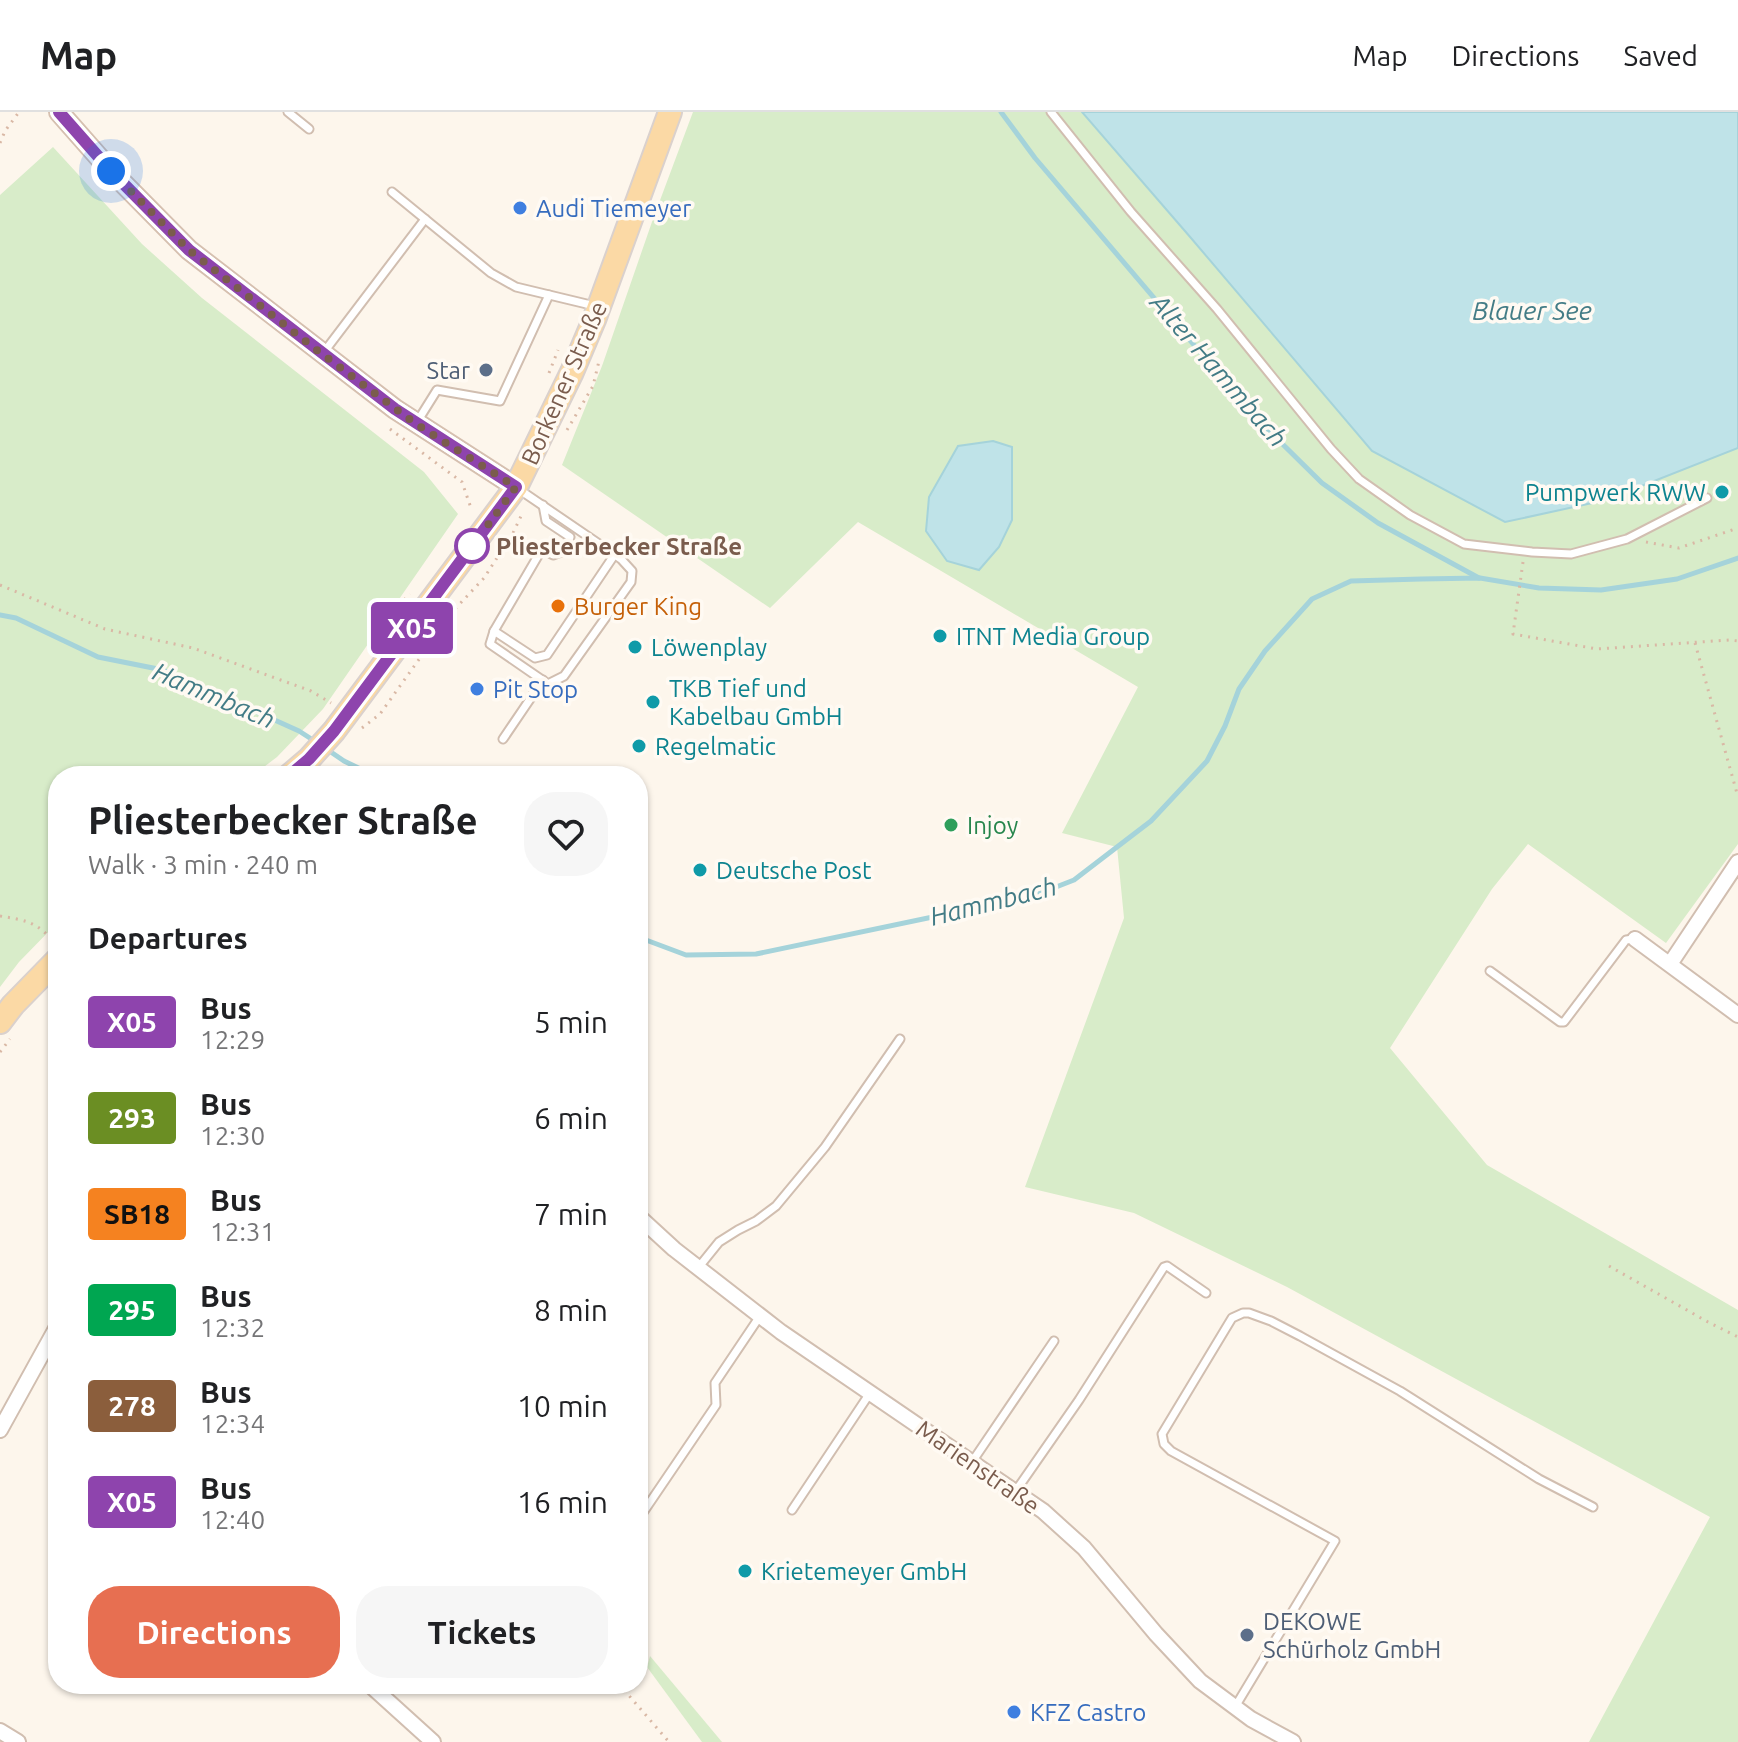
<!DOCTYPE html>
<html lang="en">
<head>
<meta charset="utf-8">
<style>
  body { margin:0; font-family:Ubuntu,sans-serif; background:#f6f6f6; color:#202124; height:100vh; display:flex; flex-direction:column; font-size:30px; white-space:nowrap }
  * { box-sizing:border-box; margin:0 }
  p { font-size:26px; color:#757577 }
  .icon { flex:none; width:44px; height:44px; fill:none; stroke:currentColor; stroke-width:2; stroke-linecap:round; stroke-linejoin:round }
  .map { position:relative; flex:1; overflow:hidden }
  .panel { position:absolute; left:48px; top:654px; width:600px; height:928px; display:flex; flex-direction:column; background:#fff; border-radius:32px; box-shadow:0 2px 6px #0004 }
  .panel>* { flex:none }
  .badge { padding:0 16px; border-radius:6px; font-size:28px; line-height:52px }
  .you { position:absolute; width:40px; height:40px; margin:-20px; border:6px solid #fff; border-radius:50%; background:#1a73e8; box-shadow:0 0 0 12px #1a73e833 }
  .map>.badge { position:absolute; translate:-50% -50%; box-shadow:0 0 0 4px #fff }
  h2 { padding:0 40px; font-size:30px; line-height:72px }
  .round { display:grid; place-items:center; flex:none; width:84px; height:84px; border-radius:32px; background:#f6f6f6 }
  .head { display:flex; align-items:center; justify-content:space-between; height:136px; padding:0 40px }
  h1 { font-size:38px; font-weight:600; line-height:60px }
  .cta { display:flex; gap:16px; margin-top:auto; padding:16px 40px }
  .cta a { flex:1; height:92px; border-radius:32px; background:#e76f51; color:#fff; font-size:32px; font-weight:600; line-height:92px; text-align:center }
  .cta a+a { background:#f6f6f6; color:#202124 }
  ul { padding:0; list-style:none }
  li { display:flex; align-items:center; gap:24px; height:96px; padding:0 40px }
  li div { flex:1 }
  li b { display:block; font-size:30px }
  li em { font-style:normal }
  li .badge { min-width:88px; font-weight:700; text-align:center }
  header { display:flex; align-items:center; gap:48px; box-sizing:border-box; height:112px; padding:0 40px; background:#fff; border-bottom:2px solid #e0e0e0 }
  header strong { font-size:38px }
  nav { display:flex; gap:44px; margin-inline-start:auto; font-size:28px }
  .map>svg:first-child { display:block }
  .green { fill:#d8ecc9 }
  .water { fill:#bfe3e8; stroke:#a5d3da; stroke-width:2 }
  .lines { fill:none; stroke-linecap:round; stroke-linejoin:round }
  .stream { stroke:#a5d3da; stroke-width:5 }
  .service-casing { stroke:#d1beb0; stroke-width:11 }
  .minor-casing { stroke:#d1beb0; stroke-width:18 }
  .secondary-casing { stroke:#d6c0b0; stroke-width:22 }
  .primary-casing { stroke:#dad1cd; stroke-width:26 }
  .path { stroke:#d9b8a5; stroke-width:3; stroke-dasharray:2 6; stroke-linecap:butt }
  .service { stroke:#fff; stroke-width:7 }
  .minor { stroke:#fff; stroke-width:14 }
  .secondary { stroke:#fff; stroke-width:18 }
  .primary { stroke:#fbd9a5; stroke-width:22 }
  .line-casing { stroke:#fff; stroke-width:18 }
  .line { stroke:#8e44ad; stroke-width:12 }
  .walk { stroke:#7a5c4d; stroke-width:8; stroke-dasharray:0 14.4 }
  .shop-dot { fill:#3f7fe0; stroke:#fffaf3; stroke-width:3 }
  .service-dot { fill:#5c6f8a; stroke:#fffaf3; stroke-width:3 }
  .culture-dot { fill:#0f9aa8; stroke:#fffaf3; stroke-width:3 }
  .stop-dot { fill:#fff; stroke:#8e44ad; stroke-width:4 }
  .food-dot { fill:#e8710a; stroke:#fffaf3; stroke-width:3 }
  .leisure-dot { fill:#2e9e5b; stroke:#fffaf3; stroke-width:3 }
  .labels { text-anchor:middle; dominant-baseline:central; stroke-width:7; stroke-linejoin:round; paint-order:stroke }
  .shop-label { font-size:24px; fill:#366cbe; stroke:#fffaf3; text-anchor:start }
  .service-label { font-size:24px; fill:#4e5e75; stroke:#fffaf3; text-anchor:end }
  .street-label { font-size:24px; fill:#7a5c4d; stroke:#fffaf3 }
  .culture-label { font-size:24px; fill:#0d838f; stroke:#fffaf3; text-anchor:start }
  .stop-label { font-size:24px; font-weight:bold; fill:#7a5c4d; stroke:#fffaf3; text-anchor:start }
  .food-label { font-size:24px; fill:#c56008; stroke:#fffaf3; text-anchor:start }
  .leisure-label { font-size:24px; fill:#27864d; stroke:#fffaf3; text-anchor:start }
  .water-label { font-size:26px; font-style:italic; fill:#437c86; stroke:#fffaf3 }
</style>
</head>
<body>
<header>
<strong>Map</strong>
<nav><a>Map</a><a>Directions</a><a>Saved</a></nav>
</header>
<div class="map">
<svg width="1738" height="1630" viewBox="0 0 1738 1630">
  <rect width="100%" height="100%" fill="#fdf6ec"/>
  <!-- green -->
  <g class="green">
    <polygon points="693,0 1082,0 1191,126 1606,388 1738,336 1738,732 1666,831 1528,732 1492,777 1390,936 1487,1053 1738,1198 1738,1630 1589,1630 1710,1405 1287,1175 1134,1101 1025,1075 1124,806 1117,735 1062,721 1138,575 858,410 770,496 562,353 602,254 653,107"/>
    <polygon points="53,35 142,132 202,186 424,360 458,402 323,597 277,645 252,664 58,664 58,810 19,850 0,875 0,83"/>
    <polygon points="650,1544 722,1630 702,1630 647,1555"/>
  </g>
  <!-- water -->
  <g class="water">
    <polygon points="1082,0 1738,0 1738,336 1606,388 1505,410 1372,339 1191,126"/>
    <polygon points="993,329 1012,335 1012,408 999,435 979,458 947,449 926,419 929,385 958,334"/>
  </g>
  <g class="lines">
    <!-- stream -->
    <g class="stream">
      <polyline points="1001,0 1035,46 1257,307 1322,371 1378,411 1479,466"/>
      <polyline points="0,503 16,506 98,545 163,558 299,619 316,630"/>
      <polyline points="325,636 344,649 375,664"/>
      <polyline points="638,825 686,843 756,842 1033,784 1074,768 1117,735 1151,709 1207,649 1225,614 1239,577 1265,539 1312,487 1351,469 1421,467 1480,466 1539,476 1601,478 1677,467 1738,446"/>
    </g>
    <!-- service casing -->
    <g class="service-casing">
      <g id="service">
        <polyline points="288,0 309,17"/>
        <polyline points="1051,0 1131,100 1217,197 1331,337 1359,367 1410,403 1464,432 1532,440 1571,442 1627,427 1707,386"/>
        <polyline points="392,80 491,161 516,175 595,194"/>
        <polyline points="324,240 425,107"/>
        <polyline points="417,310 437,278 500,289 549,183"/>
        <polyline points="543,393 546,409 570,425 566,438 553,443 542,437 494,519 535,546 547,543 615,442"/>
        <polyline points="494,519 490,532 548,572 564,564 631,470 632,459 621,447 517,376"/>
        <polyline points="503,627 543,568"/>
        <polyline points="1490,859 1560,910 1564,910 1626,828 1634,827"/>
        <polyline points="698,1156 719,1130 738,1118 756,1109 776,1094 825,1035 900,927"/>
        <polyline points="972,1350 1054,1229"/>
        <polyline points="1015,1380 1079,1288 1164,1155 1167,1154 1206,1181"/>
        <polyline points="792,1398 870,1281"/>
        <polyline points="638,1408 716,1293 715,1271 760,1204"/>
        <polyline points="1235,1595 1335,1429 1171,1339 1164,1332 1162,1322 1232,1206 1243,1201 1249,1201 1271,1209 1300,1224 1400,1279 1539,1367 1593,1395"/>
      </g>
    </g>
    <!-- minor casing -->
    <g class="minor-casing">
      <g id="minor">
        <polyline points="1635,827 1738,903"/>
        <polyline points="1670,852 1738,750"/>
        <polyline points="638,1104 674,1137 781,1220 1043,1399 1084,1436 1156,1522 1200,1569 1251,1607 1293,1630"/>
        <polyline points="0,1318 58,1213"/>
        <polyline points="369,1572 433,1630"/>
        <polyline points="0,1619 18,1630"/>
      </g>
    </g>
    <!-- secondary casing -->
    <g class="secondary-casing">
      <polyline id="secondary" points="59,0 111,59 189,138 395,297 516,375"/>
    </g>
    <!-- primary casing -->
    <g class="primary-casing">
      <g id="primary">
        <polyline points="289,664 309,647 334,619 516,375 572,260 594,208 670,0"/>
        <polyline points="0,910 13,893 58,847"/>
      </g>
    </g>
    <!-- path -->
    <g class="path">
      <polyline points="0,31 5,19 19,0"/>
      <polyline points="549,261 558,238"/>
      <polyline points="390,317 462,370 472,399"/>
      <polyline points="567,318 593,274 599,249"/>
      <polyline points="1646,430 1679,436 1738,416"/>
      <polyline points="1523,450 1513,522 1597,537 1729,528 1738,529"/>
      <polyline points="0,473 105,517 193,536 311,579 331,591"/>
      <polyline points="386,514 405,487 410,482"/>
      <polyline points="1695,531 1738,685"/>
      <polyline points="362,616 380,602 455,497 484,466 513,421 522,402"/>
      <polyline points="262,664 271,656"/>
      <path d="M0,804C23,808 36,809 52,828"/>
      <polyline points="0,940 10,927"/>
      <polyline points="1609,1154 1708,1210 1738,1225"/>
      <polyline points="619,1572 669,1630"/>
    </g>
    <!-- service -->
    <use href="#service" class="service"/>
    <!-- minor -->
    <use href="#minor" class="minor"/>
    <!-- secondary -->
    <use href="#secondary" class="secondary"/>
    <!-- primary -->
    <use href="#primary" class="primary"/>
  </g>
  <g class="lines">
    <!-- line casing -->
    <g class="line-casing">
      <polyline id="line" points="59,0 111,59 189,138 395,297 516,375 334,619 309,647 289,664"/>
    </g>
    <!-- line -->
    <use href="#line" class="line"/>
    <!-- walk -->
    <polyline class="walk" points="111,59 189,138 318,239 416,312 516,375 465,444 472,434"/>
  </g>
  <!-- markers -->
  <g class="shop-dot">
    <circle cx="520" cy="96" r="8"/>
    <circle cx="477" cy="577" r="8"/>
    <circle cx="1014" cy="1600" r="8"/>
  </g>
  <g class="service-dot">
    <circle cx="486" cy="258" r="8"/>
    <circle cx="1247" cy="1523" r="8"/>
  </g>
  <g class="culture-dot">
    <circle cx="1722" cy="380" r="8"/>
    <circle cx="940" cy="524" r="8"/>
    <circle cx="635" cy="535" r="8"/>
    <circle cx="653" cy="590" r="8"/>
    <circle cx="639" cy="634" r="8"/>
    <circle cx="700" cy="758" r="8"/>
    <circle cx="745" cy="1459" r="8"/>
  </g>
  <circle class="stop-dot" cx="472" cy="434" r="16"/>
  <circle class="food-dot" cx="558" cy="494" r="8"/>
  <circle class="leisure-dot" cx="951" cy="713" r="8"/>
  <g class="labels">
    <!-- shop labels -->
    <g class="shop-label">
      <text x="536" y="96">Audi Tiemeyer</text>
      <text x="493" y="577">Pit Stop</text>
      <text x="1030" y="1600">KFZ Castro</text>
    </g>
    <!-- service labels -->
    <g class="service-label">
      <text x="470" y="258">Star</text>
      <text x="1263" y="1509" text-anchor="start">DEKOWE<tspan x="1263" dy="28">Schürholz GmbH</tspan></text>
    </g>
    <!-- street labels -->
    <g class="street-label">
      <text transform="translate(564 271) rotate(-66)">Borkener Straße</text>
      <text transform="translate(978 1355) rotate(35)">Marienstraße</text>
    </g>
    <!-- culture labels -->
    <g class="culture-label">
      <text x="1706" y="380" text-anchor="end">Pumpwerk RWW</text>
      <text x="956" y="524">ITNT Media Group</text>
      <text x="651" y="535">Löwenplay</text>
      <text x="669" y="576">TKB Tief und<tspan x="669" dy="28">Kabelbau GmbH</tspan></text>
      <text x="655" y="634">Regelmatic</text>
      <text x="716" y="758">Deutsche Post</text>
      <text x="761" y="1459">Krietemeyer GmbH</text>
    </g>
    <!-- stop labels -->
    <g class="stop-label">
      <text x="496" y="434">Pliesterbecker Straße</text>
    </g>
    <!-- food labels -->
    <g class="food-label">
      <text x="574" y="494">Burger King</text>
    </g>
    <!-- leisure labels -->
    <g class="leisure-label">
      <text x="967" y="713">Injoy</text>
    </g>
    <!-- water labels -->
    <g class="water-label">
      <text x="1532" y="198">Blauer See</text>
      <text transform="translate(1219 258) rotate(49)">Alter Hammbach</text>
      <text transform="translate(214 583) rotate(23)">Hammbach</text>
      <text transform="translate(993 789) rotate(-14)">Hammbach</text>
    </g>
  </g>
</svg>
<div class="you" style="left:111px;top:59px"></div>
<b class="badge" style="left:412px;top:516px;background:#8e44ad;color:#fff">X05</b>
<section class="panel">
<div class="head"><div><h1>Pliesterbecker Straße</h1><p>Walk · 3 min · 240 m</p></div><a class="round"><svg class="icon" aria-label="heart" viewBox="0 0 24 24"><path d="M12 20l-8-8c-3-5 5-10 8-4 3-6 11-1 8 4z"/></svg></a></div>
<h2>Departures</h2>
<ul>
<li><span class="badge" style="background:#8e44ad;color:#fff">X05</span><div><b>Bus</b><p>12:29</p></div><em>5 min</em></li>
<li><span class="badge" style="background:#6b8e23;color:#fff">293</span><div><b>Bus</b><p>12:30</p></div><em>6 min</em></li>
<li><span class="badge" style="background:#f58220;color:#111">SB18</span><div><b>Bus</b><p>12:31</p></div><em>7 min</em></li>
<li><span class="badge" style="background:#00a651;color:#fff">295</span><div><b>Bus</b><p>12:32</p></div><em>8 min</em></li>
<li><span class="badge" style="background:#8b5e3c;color:#fff">278</span><div><b>Bus</b><p>12:34</p></div><em>10 min</em></li>
<li><span class="badge" style="background:#8e44ad;color:#fff">X05</span><div><b>Bus</b><p>12:40</p></div><em>16 min</em></li>
</ul>
<div class="cta"><a>Directions</a><a>Tickets</a></div>
</section>
</div>
</body>
</html>
